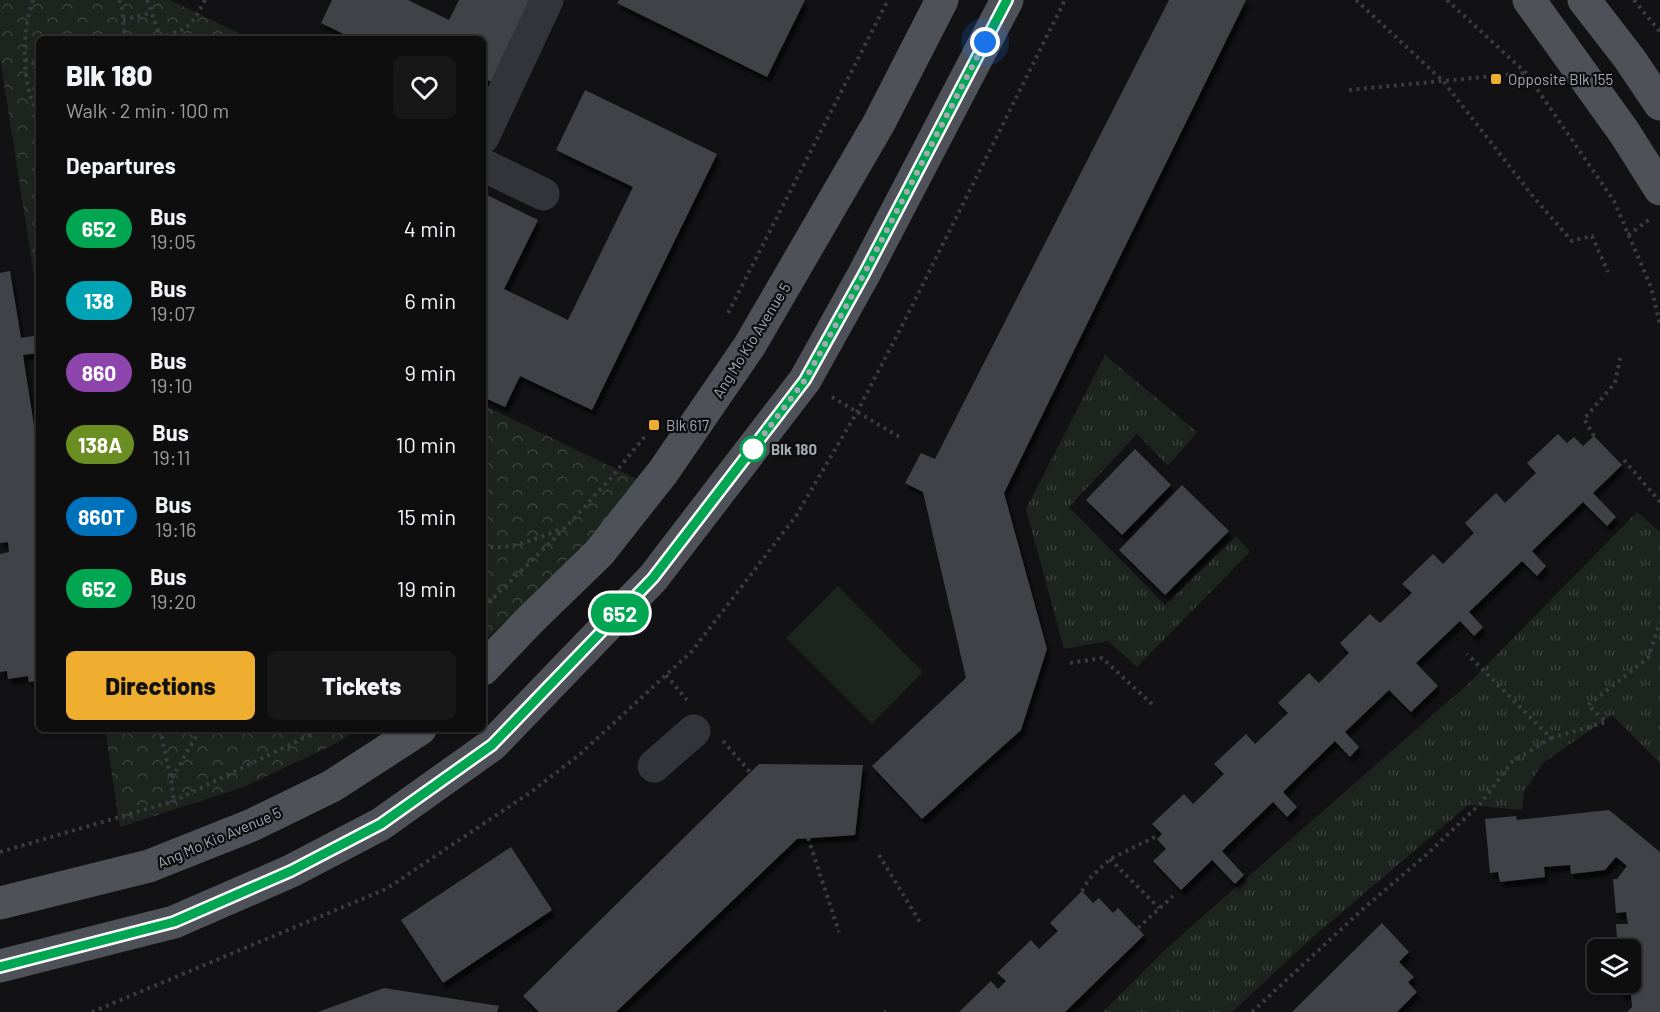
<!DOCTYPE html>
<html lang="en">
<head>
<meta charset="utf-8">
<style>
  body { margin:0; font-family:Barlow,sans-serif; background:#171718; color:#f1f3f6; height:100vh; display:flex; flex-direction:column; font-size:22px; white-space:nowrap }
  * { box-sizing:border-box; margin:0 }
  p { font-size:20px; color:#9b9c9e }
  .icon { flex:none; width:33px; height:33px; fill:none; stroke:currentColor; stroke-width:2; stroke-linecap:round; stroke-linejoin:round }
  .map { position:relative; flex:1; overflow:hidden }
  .side { position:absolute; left:36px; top:36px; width:450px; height:696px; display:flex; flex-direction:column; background:#0e0e0f; border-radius:9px; box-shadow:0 2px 4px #0004,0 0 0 2px #2e2e2f }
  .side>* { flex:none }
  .badge { padding:0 12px; border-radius:20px; font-size:21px; line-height:39px }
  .tools { position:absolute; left:1587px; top:939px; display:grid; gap:12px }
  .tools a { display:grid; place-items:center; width:54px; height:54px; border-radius:9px; background:#0e0e0f; box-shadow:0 2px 4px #0004,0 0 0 2px #2e2e2f; font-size:30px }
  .you { position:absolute; width:30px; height:30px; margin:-15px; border:4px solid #fff; border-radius:50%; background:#1a73e8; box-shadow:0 0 0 9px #1a73e833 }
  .map>.badge { position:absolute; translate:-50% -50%; box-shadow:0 0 0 3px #fff }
  h2 { padding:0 30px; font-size:22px; line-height:54px }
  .round { display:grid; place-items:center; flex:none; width:63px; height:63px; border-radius:9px; background:#171718 }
  .overview { display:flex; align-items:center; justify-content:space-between; height:102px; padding:0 30px }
  h1 { font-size:28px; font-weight:800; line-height:45px }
  .action { display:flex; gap:12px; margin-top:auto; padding:12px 30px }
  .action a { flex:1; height:69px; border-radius:9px; background:#efae2f; color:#111; font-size:24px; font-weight:800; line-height:69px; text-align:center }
  .action a+a { background:#171718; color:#f1f3f6 }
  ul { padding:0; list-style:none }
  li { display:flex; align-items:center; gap:18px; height:72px; padding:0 30px }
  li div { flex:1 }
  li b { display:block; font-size:22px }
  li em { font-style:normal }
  li .badge { min-width:66px; font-weight:700; text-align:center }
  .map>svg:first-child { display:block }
  .grass { fill:url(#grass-tufts) }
  .park { fill:url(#park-crowns) }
  .pitch { fill:#1d241e }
  .building { fill:#414247; filter:url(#shadow) }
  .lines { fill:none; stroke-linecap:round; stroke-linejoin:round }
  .path { stroke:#393b40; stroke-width:4; stroke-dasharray:3 4.5; stroke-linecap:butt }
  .minor { stroke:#333439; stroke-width:33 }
  .major { stroke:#4f5158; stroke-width:33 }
  .line-casing { stroke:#fff; stroke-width:14 }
  .line { stroke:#00a651; stroke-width:9 }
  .walk { stroke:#a4a9b4; stroke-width:6; stroke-dasharray:0 10.8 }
  .poi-dot { fill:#efae2f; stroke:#0d0d0f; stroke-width:2 }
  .stop-dot { fill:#fff; stroke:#00a651; stroke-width:3 }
  .labels { text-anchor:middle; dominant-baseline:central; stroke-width:4.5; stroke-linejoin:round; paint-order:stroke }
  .poi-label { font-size:15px; fill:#a4a9b4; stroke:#0d0d0f; text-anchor:start }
  .street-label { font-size:15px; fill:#a4a9b4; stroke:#0d0d0f }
  .stop-label { font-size:15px; font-weight:bold; fill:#a4a9b4; stroke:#0d0d0f; text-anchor:start }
</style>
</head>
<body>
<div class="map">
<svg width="1660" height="1012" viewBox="0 0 1660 1012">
  <defs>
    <pattern id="grass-tufts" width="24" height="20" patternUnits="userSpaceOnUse" patternTransform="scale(1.5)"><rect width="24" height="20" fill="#1d241e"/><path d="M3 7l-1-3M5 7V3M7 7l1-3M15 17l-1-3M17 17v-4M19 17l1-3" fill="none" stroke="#3b413c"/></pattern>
    <pattern id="park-crowns" width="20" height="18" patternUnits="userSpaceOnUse" patternTransform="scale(1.5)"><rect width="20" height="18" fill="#1d241e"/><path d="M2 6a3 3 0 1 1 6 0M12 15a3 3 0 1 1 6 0" fill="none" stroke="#3b413c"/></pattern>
    <filter id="shadow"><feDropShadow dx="3.5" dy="6" stdDeviation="1.5" flood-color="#0009"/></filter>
  </defs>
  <rect width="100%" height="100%" fill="#121214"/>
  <!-- grass -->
  <g class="grass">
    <polygon points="1105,355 1197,432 1168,466 1137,434 1069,507 1165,605 1236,536 1250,552 1137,667 1108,641 1064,649 1026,509"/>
    <polygon points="1637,512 1660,532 1660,763 1612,715 1543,763 1524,792 1522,810 1468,805 1313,937 1232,1012 1103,1012 1168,947 1467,685"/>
  </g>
  <!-- park -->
  <g class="park">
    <polygon points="0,0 170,0 251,39 39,39 39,308 0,58"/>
    <polygon points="483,405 639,480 580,551 483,642"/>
    <polygon points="105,729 358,729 339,742 244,787 120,827"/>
  </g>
  <!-- pitch -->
  <polygon class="pitch" points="838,586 923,672 872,724 786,638"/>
  <!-- building -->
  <g class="building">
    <polygon points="332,0 408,0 449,20 459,0 533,0 492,82 483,78 483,39 354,39 321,23"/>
    <polygon points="619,0 805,0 767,77 617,3"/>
    <polygon points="1169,0 1246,0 1004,493 1047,649 1021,730 922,819 872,766 966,678 923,492 905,483 921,453 935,459"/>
    <polygon points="585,90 717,154 592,410 520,376 505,407 483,397 483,197 485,194 538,220 504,289 568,320 633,187 556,150"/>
    <polygon points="10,271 21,338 39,335 39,353 23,355 39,458 39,681 29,682 28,676 8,679 7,671 0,672 0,554 9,552 8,542 0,543 0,273"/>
    <polygon points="1558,434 1567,443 1574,437 1583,446 1594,436 1622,465 1593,493 1616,517 1607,526 1583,502 1532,551 1546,566 1537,576 1522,561 1469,612 1483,627 1474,636 1460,621 1416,663 1438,686 1411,712 1389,690 1345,732 1359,747 1350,757 1335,741 1283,792 1297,807 1287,817 1273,802 1222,851 1244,875 1235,884 1212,860 1181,890 1153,861 1166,849 1157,839 1162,834 1152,824 1184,794 1193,804 1224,774 1214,764 1246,734 1255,744 1288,713 1278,703 1309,673 1319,683 1349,653 1340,643 1370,614 1380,623 1412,593 1402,584 1433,554 1443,564 1474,533 1465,523 1496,493 1505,503 1536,473 1527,463"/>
    <polygon points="1135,449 1171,485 1122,535 1086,500"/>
    <polygon points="1182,485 1229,531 1165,595 1119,550"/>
    <polygon points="759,764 863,765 855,835 797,839 616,1012 539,1012 523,996"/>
    <polygon points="1609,810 1660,852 1660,1012 1627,1012 1632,1007 1631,994 1621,995 1620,982 1630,982 1630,950 1618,950 1616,924 1628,924 1626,912 1616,913 1613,879 1617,879 1627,866 1616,857 1605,870 1571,874 1570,865 1544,867 1545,877 1500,882 1498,872 1490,873 1485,819 1516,816 1517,820"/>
    <polygon points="511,847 552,910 443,983 401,920"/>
    <polygon points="1082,891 1093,903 1099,898 1113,913 1118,908 1144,935 1065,1012 959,1012 991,981 998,989 1006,981 997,973 1031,940 1039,949 1058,931 1050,923"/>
    <polygon points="1382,923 1409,952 1399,962 1414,977 1408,982 1417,992 1397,1012 1292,1012"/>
    <polygon points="384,988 499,1006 497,1012 318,1012"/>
  </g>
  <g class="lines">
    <!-- path -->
    <g class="path">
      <path d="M33,0C23,30 22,64 30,95C32,102 36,110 39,117"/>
      <polyline points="119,0 122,7 125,39"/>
      <polyline points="147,0 158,31 159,38"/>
      <polyline points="1356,0 1443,81 1535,199 1572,241 1592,236 1608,272"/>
      <polyline points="1447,0 1526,73 1614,201 1651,287 1660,325"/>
      <polyline points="1634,0 1660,32"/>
      <polyline points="123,20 150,13"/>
      <path d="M159,38C190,27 189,30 205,0"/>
      <polyline points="25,59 39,66"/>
      <polyline points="1349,90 1525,73"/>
      <polyline points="1628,235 1650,219"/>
      <polyline points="728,313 888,0"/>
      <polyline points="832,397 901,438"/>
      <polyline points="1594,436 1584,419 1615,383 1621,354"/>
      <polyline points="1624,460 1660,502"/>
      <path d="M483,546C511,551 537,538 563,528"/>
      <polyline points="483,608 566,527 611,478 645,436"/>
      <polyline points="1070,663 1102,658 1152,704"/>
      <polyline points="666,675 687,700"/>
      <polyline points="160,729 171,779 174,801"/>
      <polyline points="1551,738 1606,722 1588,705 1648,658 1660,622"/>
      <polyline points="723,741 750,772"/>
      <polyline points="172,778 200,729"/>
      <polyline points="808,838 839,932"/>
      <polyline points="0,852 174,801 322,729"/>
      <polyline points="879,855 921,924"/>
      <polyline points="1110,859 1159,908"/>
      <polyline points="1082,891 1089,879 1110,859 1157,836"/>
      <polyline points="1138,928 1173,896"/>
      <polyline points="884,1011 885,1012"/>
      <polyline points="92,1012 386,889 531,792 579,755 692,651 796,516 857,412 906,318 1065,0"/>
      <polyline points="1252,1012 1364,908 1426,855 1480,804 1512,762 1551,738 1467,654"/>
    </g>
    <!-- minor -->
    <g class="minor">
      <polyline points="483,137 547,0"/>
      <polyline points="483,165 543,194"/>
      <polyline points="654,766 694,731"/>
    </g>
    <!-- major -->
    <g class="major">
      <polyline points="1529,0 1624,132 1660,189"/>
      <polyline points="1584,0 1629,58 1660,104"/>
      <polyline points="483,669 530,620 599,553 663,472 750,345 879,123 942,0"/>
      <polyline points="0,903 149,866 252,825 332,786 420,729"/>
      <polyline points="0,966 174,922 291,871 381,824 492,745 653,578 805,380 864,274 1007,0"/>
    </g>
  </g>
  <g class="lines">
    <!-- line casing -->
    <g class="line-casing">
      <polyline id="line" points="0,967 174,922 291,871 381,824 492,745 653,578 805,380 864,274 1007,0"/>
    </g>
    <!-- line -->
    <use href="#line" class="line"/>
    <!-- walk -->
    <polyline class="walk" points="753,449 749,454 805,380 864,274 985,42"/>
  </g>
  <!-- markers -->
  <g class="poi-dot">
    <rect x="1490" y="73" width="12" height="12" rx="3"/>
    <rect x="648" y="419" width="12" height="12" rx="3"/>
  </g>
  <circle class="stop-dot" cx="753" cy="449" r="12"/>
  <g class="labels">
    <!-- poi labels -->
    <g class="poi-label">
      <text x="1508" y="79">Opposite Blk 155</text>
      <text x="666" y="425">Blk 617</text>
    </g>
    <!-- street labels -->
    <g class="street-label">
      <text transform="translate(751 340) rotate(-58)">Ang Mo Kio Avenue 5</text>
      <text transform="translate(219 837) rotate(-23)">Ang Mo Kio Avenue 5</text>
    </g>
    <!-- stop labels -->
    <g class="stop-label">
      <text x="771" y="449">Blk 180</text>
    </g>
  </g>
</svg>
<div class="tools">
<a><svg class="icon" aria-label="layers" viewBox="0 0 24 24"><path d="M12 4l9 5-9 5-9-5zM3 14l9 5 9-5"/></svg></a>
</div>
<div class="you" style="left:985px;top:42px"></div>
<b class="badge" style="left:620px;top:613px;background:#00a651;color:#fff">652</b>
<section class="side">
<div class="overview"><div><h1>Blk 180</h1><p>Walk · 2 min · 100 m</p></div><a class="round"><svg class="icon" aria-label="heart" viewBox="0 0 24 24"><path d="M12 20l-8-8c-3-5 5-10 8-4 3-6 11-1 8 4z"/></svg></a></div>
<h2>Departures</h2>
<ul>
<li><span class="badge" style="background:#00a651;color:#fff">652</span><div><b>Bus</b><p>19:05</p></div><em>4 min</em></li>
<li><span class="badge" style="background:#00a3b4;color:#fff">138</span><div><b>Bus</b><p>19:07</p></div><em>6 min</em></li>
<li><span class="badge" style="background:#8e44ad;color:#fff">860</span><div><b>Bus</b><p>19:10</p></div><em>9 min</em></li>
<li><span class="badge" style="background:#6b8e23;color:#fff">138A</span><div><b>Bus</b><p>19:11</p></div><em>10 min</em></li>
<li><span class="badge" style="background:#0072bc;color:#fff">860T</span><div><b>Bus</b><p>19:16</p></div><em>15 min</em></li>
<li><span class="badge" style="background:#00a651;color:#fff">652</span><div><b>Bus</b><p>19:20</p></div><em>19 min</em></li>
</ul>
<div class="action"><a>Directions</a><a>Tickets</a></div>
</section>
</div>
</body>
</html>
